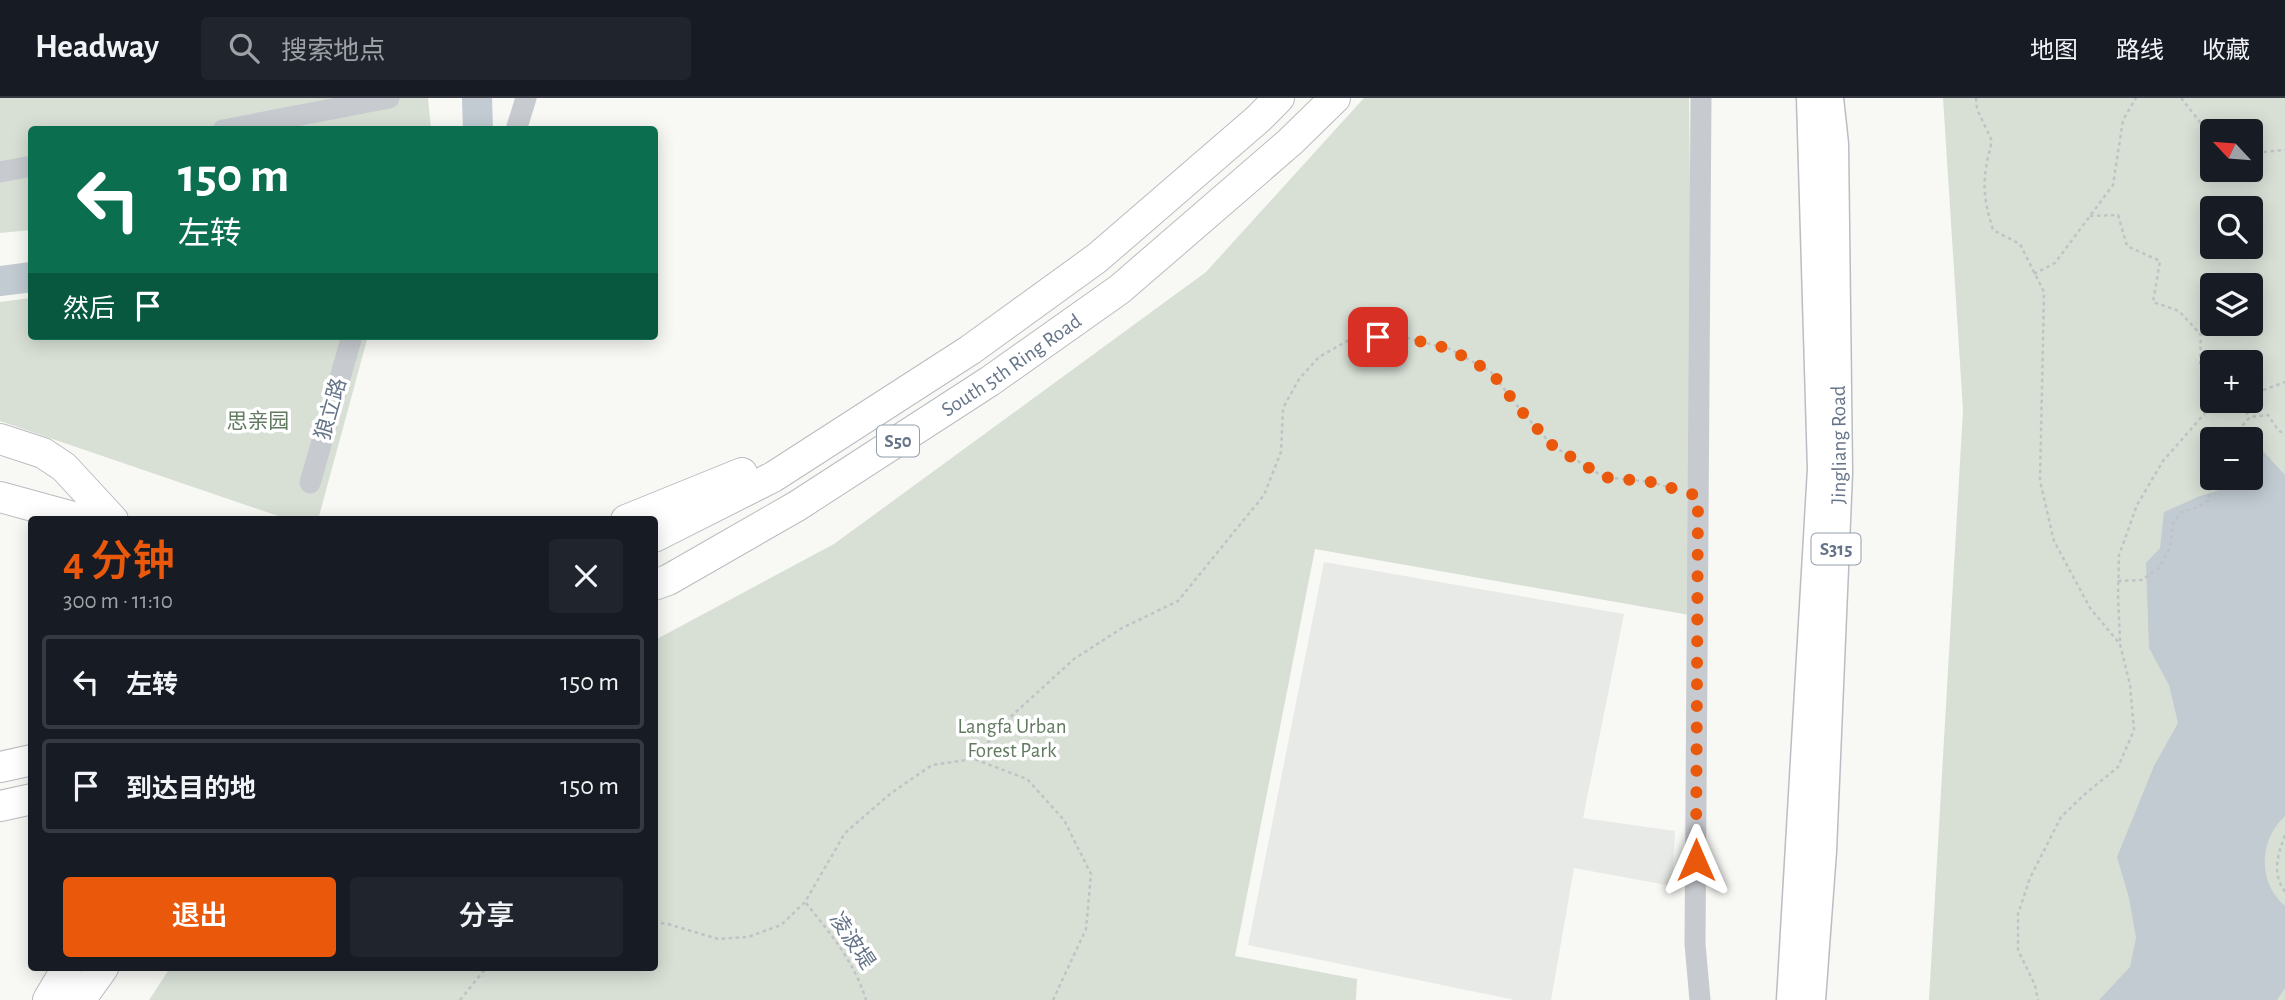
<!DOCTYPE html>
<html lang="zh">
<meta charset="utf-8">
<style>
:root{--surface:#171b24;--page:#20242c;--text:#f1f3f6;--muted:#9ea1a6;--line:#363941;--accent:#ea580c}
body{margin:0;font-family:"Alegreya Sans","Noto Sans SC",sans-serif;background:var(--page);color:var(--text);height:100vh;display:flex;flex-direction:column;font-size:26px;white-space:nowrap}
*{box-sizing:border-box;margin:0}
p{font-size:23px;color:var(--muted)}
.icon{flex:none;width:38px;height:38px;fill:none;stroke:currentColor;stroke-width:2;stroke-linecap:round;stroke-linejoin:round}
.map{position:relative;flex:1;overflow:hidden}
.details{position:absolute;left:28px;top:418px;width:630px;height:455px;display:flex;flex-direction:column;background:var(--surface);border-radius:7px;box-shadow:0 4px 18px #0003}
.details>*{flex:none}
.guide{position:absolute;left:28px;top:28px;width:630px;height:214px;border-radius:7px;box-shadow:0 4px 18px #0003;background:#0b6e4f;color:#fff;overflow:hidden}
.needle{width:46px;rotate:296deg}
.controls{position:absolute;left:2200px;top:21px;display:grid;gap:14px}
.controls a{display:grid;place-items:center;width:63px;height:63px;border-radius:7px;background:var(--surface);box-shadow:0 4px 18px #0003;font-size:35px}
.pin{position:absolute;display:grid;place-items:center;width:60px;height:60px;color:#fff;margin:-30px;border-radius:14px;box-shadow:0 4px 10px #0006}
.me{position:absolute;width:77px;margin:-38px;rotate:0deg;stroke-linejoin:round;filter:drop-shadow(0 0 5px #0008)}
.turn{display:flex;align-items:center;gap:24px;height:147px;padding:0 35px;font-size:32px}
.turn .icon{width:91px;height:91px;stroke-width:2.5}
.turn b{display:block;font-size:49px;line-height:60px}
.then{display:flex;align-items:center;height:66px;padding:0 35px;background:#0003;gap:14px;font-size:26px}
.round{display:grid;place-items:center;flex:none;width:74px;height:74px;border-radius:7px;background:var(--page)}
.head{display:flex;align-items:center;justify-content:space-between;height:119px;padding:0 35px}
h1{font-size:42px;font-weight:600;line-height:52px;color:var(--accent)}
.cta{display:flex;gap:14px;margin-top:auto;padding:14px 35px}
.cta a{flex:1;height:80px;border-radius:7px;background:var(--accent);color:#fff;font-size:28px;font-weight:600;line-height:80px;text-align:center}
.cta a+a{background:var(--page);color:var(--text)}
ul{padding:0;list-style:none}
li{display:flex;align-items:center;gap:21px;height:94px;margin:0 14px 10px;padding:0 21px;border:4px solid var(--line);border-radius:7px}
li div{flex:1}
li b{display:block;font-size:26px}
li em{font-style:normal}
header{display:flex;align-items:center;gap:42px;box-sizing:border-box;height:98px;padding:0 35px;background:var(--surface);border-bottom:2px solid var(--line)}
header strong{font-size:33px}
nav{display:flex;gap:38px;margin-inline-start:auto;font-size:24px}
.search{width:490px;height:63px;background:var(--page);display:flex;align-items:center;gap:18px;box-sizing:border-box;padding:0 24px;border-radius:7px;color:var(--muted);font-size:26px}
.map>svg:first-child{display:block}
</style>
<header>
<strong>Headway</strong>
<div class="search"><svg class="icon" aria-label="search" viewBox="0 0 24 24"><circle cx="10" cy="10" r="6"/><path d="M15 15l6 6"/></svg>搜索地点</div>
<nav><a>地图</a><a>路线</a><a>收藏</a></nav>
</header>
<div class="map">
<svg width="2285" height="902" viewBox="0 0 2285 902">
<rect width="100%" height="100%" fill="#f8f8f5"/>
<polygon fill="#e8eae8" points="1324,464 1624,516 1583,720 1675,733 1672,788 1574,770 1551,902 1515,902 1248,847"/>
<g fill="#d8e0d6" fill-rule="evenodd">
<polygon points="0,0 428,0 431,31 32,32 31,132 0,135"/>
<polygon points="1364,0 1689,0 1695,518 1315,451 1235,858 1357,881 1356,902 149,902 170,870 654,870 655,542 834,446 1206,174"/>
<path d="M1943 0H2285V902H1929L1963 312ZM2212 33H2250V72H2212ZM2212 110H2250V149H2212ZM2212 187H2250V226H2212ZM2212 264H2250V303H2212ZM2212 341H2250V380H2212Z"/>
<polygon points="31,200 32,238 368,238 318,422 290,422 0,323 0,204"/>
</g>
<path fill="#c1cbd1" d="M2261 351 2285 377V718C2259 742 2257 784 2285 808V890L2277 902H2099L2130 869 2136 840 2129 800 2117 759 2154 668 2178 625 2169 587 2149 550 2146 465 2160 450 2164 414 2200 398 2219 392 2232 380H2250L2251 361Z"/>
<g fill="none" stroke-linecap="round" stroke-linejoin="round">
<g stroke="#c1cbd1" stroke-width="30">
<polyline points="477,0 478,32"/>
<polyline points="0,183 32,179"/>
</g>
<defs>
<g id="major">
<polyline points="1790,902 1821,371 1810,0"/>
<path id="s1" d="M1812 902 1823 753 1839 375 1835 46 1830 0"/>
</g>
<g id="highway">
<polyline points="0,341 43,355 64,369 113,422"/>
<polyline points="0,399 84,422"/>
<polyline points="626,422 742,375"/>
<polyline points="654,439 773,379 970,252 1097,160 1258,21 1279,0"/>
<path id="s2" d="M654 487 668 482 797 408 990 283 1120 191 1290 44 1335 0"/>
<polyline points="0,669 32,662"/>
<polyline points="0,708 32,701"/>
<polyline points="48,902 67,870"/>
<polyline points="80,902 103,870"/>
</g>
</defs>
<use href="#major" stroke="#babdc2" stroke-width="29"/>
<use href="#highway" stroke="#b9bcc0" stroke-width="32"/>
<g stroke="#c1c2c5" stroke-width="2.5" stroke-dasharray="3.5 3.5" stroke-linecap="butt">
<path d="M1976 0 1977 11 1992 43C1982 80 1982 96 1993 132L2020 146 2044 194 2040 383 2054 443 2090 510 2120 546 2130 587 2134 632 2118 669 2085 696 2061 719 2030 780 2018 816V852L2035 887 2038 902"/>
<polyline points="2181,0 2212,39"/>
<polyline points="2250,51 2263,54 2285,52"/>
<polyline points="2090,118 2118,117 2127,148 2160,163 2153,204 2179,213 2201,237 2200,267 2212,280"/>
<polyline points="2034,176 2055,165 2113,87 2123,22 2136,0"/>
<polyline points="2250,297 2285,284"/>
<polyline points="2237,303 2250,319"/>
<polyline points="2238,341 2243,327 2250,319 2268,317 2278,332 2285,337"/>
<polyline points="2118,483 2142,482 2158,471 2170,450 2173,426 2180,415 2198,409 2210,402 2209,381 2212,376"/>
<polyline points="2120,543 2118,497 2119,457 2137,407 2163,363 2205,315 2236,303"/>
<polyline points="974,661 1006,623 1074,561 1122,530 1178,503 1264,397 1281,354 1283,310 1299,281 1319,259 1356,238 1399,238 1450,251 1491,274 1523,315 1553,348 1604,379 1651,384 1678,392"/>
<path d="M2285 737C2277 759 2272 775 2285 794"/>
<path d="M806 805C830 835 855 865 866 902"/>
<polyline points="654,824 668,826 718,841 748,839 781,827 805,804 845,735 890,696 932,667 974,661 1027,681 1064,722 1091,776 1086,831 1053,902"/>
<polyline points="460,902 486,870"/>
</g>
<g stroke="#c7cace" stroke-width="21">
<polyline points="223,32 389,0"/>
<polyline points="516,32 526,0"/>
<polyline points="0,74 32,68"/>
<polyline points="310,385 352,238"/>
<polyline points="1700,902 1695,846 1701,0"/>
</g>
<use href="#major" stroke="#fff" stroke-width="26"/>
<use href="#highway" stroke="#fff" stroke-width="30"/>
</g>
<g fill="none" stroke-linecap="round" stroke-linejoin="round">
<polyline stroke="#ea580c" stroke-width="12" stroke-dasharray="0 21.6" points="1378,239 1399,238 1450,251 1491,274 1523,315 1553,348 1604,379 1651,384 1698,398 1696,762"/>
</g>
<g text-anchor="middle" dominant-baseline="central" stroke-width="7" stroke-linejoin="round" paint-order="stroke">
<g fill="#fff" stroke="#939eac" stroke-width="2">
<rect x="877" y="327.5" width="42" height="31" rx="5"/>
<rect x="1811.5" y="435.5" width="49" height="31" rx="5"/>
</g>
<g font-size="19" font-weight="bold" fill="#657488">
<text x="898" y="343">S50</text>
<text x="1836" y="451">S315</text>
</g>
<g font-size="21" fill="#657488" stroke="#fff">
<text stroke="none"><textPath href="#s2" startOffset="420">South 5th Ring Road</textPath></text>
<text transform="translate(331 311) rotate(-74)">狼立路</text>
<text stroke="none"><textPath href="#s1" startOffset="556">Jingliang Road</textPath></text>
<text transform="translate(852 843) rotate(56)">凌波堤</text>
</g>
<g font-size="21" fill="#627a60" stroke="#fff">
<text x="258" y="323">思亲园</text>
<text x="1012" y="628">Langfa Urban<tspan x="1012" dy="24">Forest Park</tspan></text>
</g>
</g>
</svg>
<div class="controls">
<a><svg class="needle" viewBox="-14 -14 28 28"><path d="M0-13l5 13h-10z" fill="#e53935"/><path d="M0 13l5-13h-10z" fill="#9ea1a6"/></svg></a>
<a><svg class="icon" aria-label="search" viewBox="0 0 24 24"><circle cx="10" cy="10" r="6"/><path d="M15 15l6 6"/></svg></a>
<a><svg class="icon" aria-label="layers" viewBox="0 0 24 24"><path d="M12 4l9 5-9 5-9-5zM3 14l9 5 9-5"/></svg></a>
<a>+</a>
<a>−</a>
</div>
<div class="pin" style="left:1378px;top:239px;background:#d93025"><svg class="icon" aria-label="arrive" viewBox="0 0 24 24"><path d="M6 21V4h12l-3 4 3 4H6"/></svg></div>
<svg class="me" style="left:1696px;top:762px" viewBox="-20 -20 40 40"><path d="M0-17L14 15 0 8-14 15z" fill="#ea580c" stroke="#fff" stroke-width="4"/></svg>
<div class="guide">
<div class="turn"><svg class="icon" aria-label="left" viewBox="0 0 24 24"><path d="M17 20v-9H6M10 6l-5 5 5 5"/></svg><div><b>150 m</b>左转</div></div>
<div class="then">然后<svg class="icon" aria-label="arrive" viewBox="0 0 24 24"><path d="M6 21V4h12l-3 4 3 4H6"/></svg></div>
</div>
<section class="details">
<div class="head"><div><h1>4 分钟</h1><p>300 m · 11:10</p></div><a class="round"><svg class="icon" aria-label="close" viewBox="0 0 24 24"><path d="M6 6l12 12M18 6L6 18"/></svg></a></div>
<ul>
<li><svg class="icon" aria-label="left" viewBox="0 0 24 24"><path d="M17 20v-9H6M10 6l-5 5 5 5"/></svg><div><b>左转</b></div><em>150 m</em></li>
<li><svg class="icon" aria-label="arrive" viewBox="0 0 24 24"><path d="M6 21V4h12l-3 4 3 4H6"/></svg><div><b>到达目的地</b></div><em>150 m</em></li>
</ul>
<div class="cta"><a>退出</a><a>分享</a></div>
</section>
</div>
